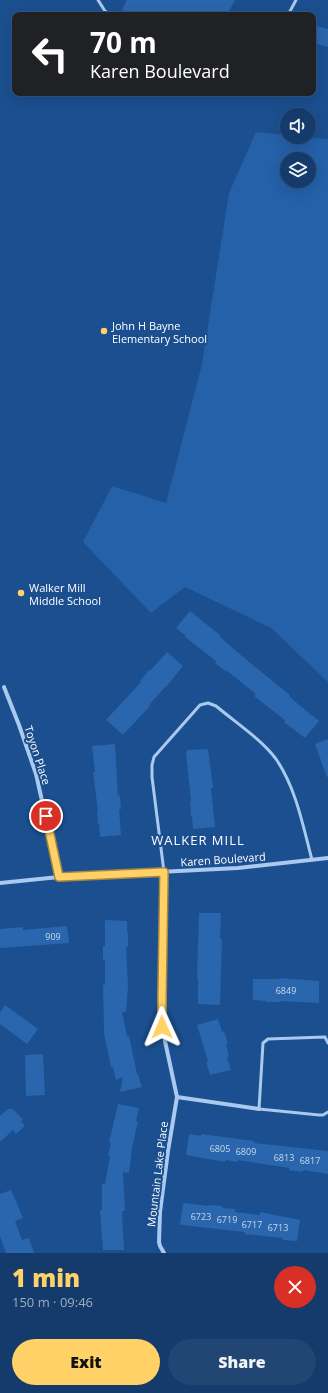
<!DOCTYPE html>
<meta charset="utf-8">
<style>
:root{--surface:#143b6b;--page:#214673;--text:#f1f3f6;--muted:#9dadc1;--line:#33557e;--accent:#ffd166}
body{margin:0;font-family:"Open Sans",sans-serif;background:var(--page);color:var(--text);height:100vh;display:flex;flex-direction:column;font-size:15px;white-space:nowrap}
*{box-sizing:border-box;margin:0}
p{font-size:13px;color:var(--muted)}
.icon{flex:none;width:22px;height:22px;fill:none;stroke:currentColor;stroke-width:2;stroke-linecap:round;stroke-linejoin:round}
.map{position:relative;height:1253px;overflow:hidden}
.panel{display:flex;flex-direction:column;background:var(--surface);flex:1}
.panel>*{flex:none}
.hud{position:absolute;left:12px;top:12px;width:304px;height:84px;border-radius:8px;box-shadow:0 4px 16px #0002,0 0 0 1px var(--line);background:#202124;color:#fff;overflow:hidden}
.controls{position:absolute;left:280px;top:108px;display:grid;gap:8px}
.controls a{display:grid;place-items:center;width:36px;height:36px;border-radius:50%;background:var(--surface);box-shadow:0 4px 16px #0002,0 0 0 1px var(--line);font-size:20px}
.pin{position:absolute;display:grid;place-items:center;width:34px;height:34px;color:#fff;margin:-17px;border:2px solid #fff;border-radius:50%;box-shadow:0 1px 4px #0007}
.me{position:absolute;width:44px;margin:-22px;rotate:359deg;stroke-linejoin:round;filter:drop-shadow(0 0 3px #0008)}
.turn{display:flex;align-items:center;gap:14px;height:84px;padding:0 12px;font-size:18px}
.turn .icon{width:52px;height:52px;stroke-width:2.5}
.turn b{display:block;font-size:28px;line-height:34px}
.round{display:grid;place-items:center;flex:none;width:42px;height:42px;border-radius:21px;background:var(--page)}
.overview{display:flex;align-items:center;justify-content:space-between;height:68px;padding:0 12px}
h1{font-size:24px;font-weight:800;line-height:30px;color:var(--accent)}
.cta{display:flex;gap:8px;margin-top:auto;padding:8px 12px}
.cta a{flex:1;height:46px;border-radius:24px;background:var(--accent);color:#111;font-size:16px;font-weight:800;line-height:46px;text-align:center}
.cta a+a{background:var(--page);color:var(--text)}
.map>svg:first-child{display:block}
</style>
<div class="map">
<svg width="328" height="1253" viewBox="0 0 328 1253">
<rect width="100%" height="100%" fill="#1b4f8f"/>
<path fill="#2461a8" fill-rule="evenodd" d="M256 132 287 135V137H304L328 139V682L271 628 185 587 151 613 83 542 112 486 166 503 202 364 229 193ZM287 159H309V181H287Z"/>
<g fill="#2a66ad">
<polygon points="127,0 235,0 227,15 131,15 122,10"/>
<polygon points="313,25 328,29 328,47 313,43"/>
<polygon points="190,611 221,636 220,637 249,662 290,695 289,696 299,705 319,721 305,738 284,722 285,720 254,696 256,694 226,670 225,671 215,663 216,661 185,637 186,636 176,628"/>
<polygon points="167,652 183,666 166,687 166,686 149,705 150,706 123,735 106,720 141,682 140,681 149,670 150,671"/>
<polygon points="328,739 328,777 327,777 315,744"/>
<polygon points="115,744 118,796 120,795 121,809 119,809 121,835 100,837 99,824 98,824 97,811 98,811 93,772 95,772 92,746"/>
<polygon points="208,749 213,788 211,788 215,827 193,829 192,816 191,816 190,802 191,802 186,752 187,752 187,750"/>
<polygon points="199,913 221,913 220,939 222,939 220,1005 198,1004 198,978 197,978"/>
<polygon points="105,920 127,921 127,933 128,933 128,947 126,947 128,986 126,1012 122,1012 127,1036 129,1036 137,1074 138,1074 142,1087 120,1092 123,1077 116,1080 113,1067 111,1067 104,1033 103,985 105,985 105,960 103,960 103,946 105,946"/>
<polygon points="67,926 69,943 0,948 0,929 23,927 23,930"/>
<polygon points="279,978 319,981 319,1003 280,1001 280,1002 266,1002 266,1001 253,1000 253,979 279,979"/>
<polygon points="5,1005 38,1029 27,1044 0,1024 0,1013"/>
<polygon points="218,1019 222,1032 224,1031 228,1044 226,1044 229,1057 227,1057 231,1070 210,1075 206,1062 208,1061 197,1025"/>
<polygon points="43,1054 45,1095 26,1096 25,1055"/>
<polygon points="118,1104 139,1108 136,1121 138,1121 132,1148 129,1173 123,1172 125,1211 122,1211 124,1250 103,1250 100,1210 102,1210 102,1184 105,1184 110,1156 108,1156 111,1143 109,1143"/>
<polygon points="8,1109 13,1109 23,1120 21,1121 25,1126 16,1134 13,1130 0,1142 0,1116"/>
<polygon points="189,1134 201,1136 201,1134 254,1141 254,1143 328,1151 328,1174 303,1170 303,1172 289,1170 289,1168 238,1160 238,1162 225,1160 225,1162 186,1155"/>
<polygon points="11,1190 23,1218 15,1221 22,1240 29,1238 34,1253 6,1253 0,1236 0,1194"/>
<polygon points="183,1203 209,1206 209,1205 222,1206 222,1208 235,1209 235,1212 260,1215 260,1212 300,1220 297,1241 283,1240 283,1238 244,1234 245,1232 182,1225 180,1224"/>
</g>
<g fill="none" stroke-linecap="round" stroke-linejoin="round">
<g stroke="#a9c9ee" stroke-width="3">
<polyline points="98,0 105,11 110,15"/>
<polyline points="288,15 296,0"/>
<path d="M164 872 152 777V765L154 757 200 705 208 703 216 706C235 722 261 739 276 759 296 788 303 826 312 860"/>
<polyline points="328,1043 325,1037 268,1039 263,1043 259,1109 319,1115 323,1115 328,1112"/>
</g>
<g stroke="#a9c9ee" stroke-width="4">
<polyline points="4,687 19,725 36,774 59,877"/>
<polyline points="164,872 162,997 162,1027 177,1097 259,1109"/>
<polyline points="0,883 59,877 238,868 328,858"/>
<polyline points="164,1253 160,1246 159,1242 160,1212 168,1151 177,1097"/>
</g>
</g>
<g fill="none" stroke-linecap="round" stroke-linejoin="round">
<defs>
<polyline id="route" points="46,816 59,877 164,872 162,997 162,1027"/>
</defs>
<use href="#route" stroke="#a68842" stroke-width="10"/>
<use href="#route" stroke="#ffd166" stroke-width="7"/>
</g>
<g fill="#ffd166" stroke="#1b4f8f" stroke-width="1.5">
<circle cx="104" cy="331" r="4"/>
<circle cx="21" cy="593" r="4"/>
</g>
<g text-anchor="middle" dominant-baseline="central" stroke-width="4" stroke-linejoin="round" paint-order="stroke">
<g font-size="9" fill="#cad9ea">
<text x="53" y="936">909</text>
<text x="286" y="990">6849</text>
<text x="220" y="1148">6805</text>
<text x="246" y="1151">6809</text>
<text x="284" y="1157">6813</text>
<text x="310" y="1160">6817</text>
<text x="201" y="1216">6723</text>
<text x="227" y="1219">6719</text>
<text x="252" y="1224">6717</text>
<text x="278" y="1227">6713</text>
</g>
<g font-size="11" fill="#fff" stroke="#1b4f8f" text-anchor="start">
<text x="112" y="325">John H Bayne<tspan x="112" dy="13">Elementary School</tspan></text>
<text x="29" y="587">Walker Mill<tspan x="29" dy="13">Middle School</tspan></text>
</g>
<g font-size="11" fill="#fff" stroke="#1b4f8f">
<text transform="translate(38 755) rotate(72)">Toyon Place</text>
<text transform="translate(223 859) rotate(-4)">Karen Boulevard</text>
<text transform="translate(157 1174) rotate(-83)">Mountain Lake Place</text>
</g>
<g font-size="13" letter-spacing="1" fill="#fff" stroke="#1b4f8f">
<text x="198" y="840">WALKER MILL</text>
</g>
</g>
</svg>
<div class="controls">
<a><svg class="icon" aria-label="sound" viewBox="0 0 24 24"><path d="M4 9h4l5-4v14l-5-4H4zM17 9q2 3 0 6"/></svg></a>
<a><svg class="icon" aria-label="layers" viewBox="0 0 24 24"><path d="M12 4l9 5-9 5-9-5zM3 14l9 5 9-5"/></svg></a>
</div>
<div class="pin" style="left:46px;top:816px;background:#d93025"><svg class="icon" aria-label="arrive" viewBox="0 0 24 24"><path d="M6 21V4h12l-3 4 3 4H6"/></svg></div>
<svg class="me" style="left:162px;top:1027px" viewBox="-20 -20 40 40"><path d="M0-17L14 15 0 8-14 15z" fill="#ffd166" stroke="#fff" stroke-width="4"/></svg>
<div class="hud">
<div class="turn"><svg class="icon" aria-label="left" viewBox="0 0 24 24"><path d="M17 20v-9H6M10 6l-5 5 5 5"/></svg><div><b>70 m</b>Karen Boulevard</div></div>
</div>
</div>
<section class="panel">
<div class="overview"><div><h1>1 min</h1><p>150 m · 09:46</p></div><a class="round" style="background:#d93025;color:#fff"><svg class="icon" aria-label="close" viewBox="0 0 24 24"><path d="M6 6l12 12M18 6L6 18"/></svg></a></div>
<div class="cta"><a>Exit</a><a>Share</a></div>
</section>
